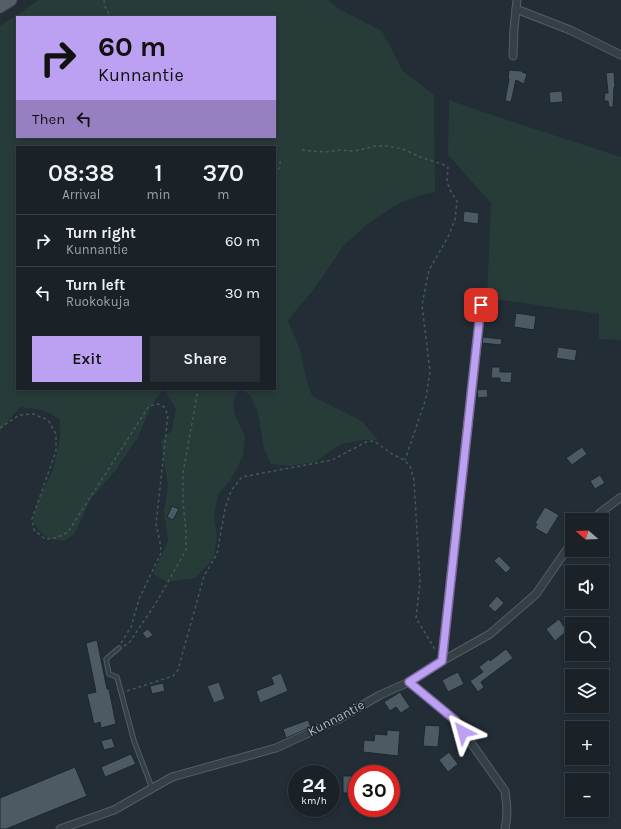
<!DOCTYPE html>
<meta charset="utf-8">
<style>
:root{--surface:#1a2228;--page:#272f34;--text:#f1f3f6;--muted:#9fa4a8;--line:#383f45;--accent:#bca0f2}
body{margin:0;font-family:Karla,sans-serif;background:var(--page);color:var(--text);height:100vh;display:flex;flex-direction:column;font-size:15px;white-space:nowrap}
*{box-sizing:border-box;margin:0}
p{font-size:13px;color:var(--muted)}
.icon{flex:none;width:22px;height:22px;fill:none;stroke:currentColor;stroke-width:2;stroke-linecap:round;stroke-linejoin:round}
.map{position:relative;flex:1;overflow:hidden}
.panel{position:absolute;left:16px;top:146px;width:260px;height:244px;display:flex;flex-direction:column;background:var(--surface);border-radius:0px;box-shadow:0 2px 6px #0003,0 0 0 1px var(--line)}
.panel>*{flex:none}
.hud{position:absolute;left:16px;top:16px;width:260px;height:122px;border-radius:0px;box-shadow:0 2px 6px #0003,0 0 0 1px var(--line);background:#bca0f2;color:#111;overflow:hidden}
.needle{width:26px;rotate:289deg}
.controls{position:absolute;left:565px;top:513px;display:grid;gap:8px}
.controls a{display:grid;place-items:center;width:44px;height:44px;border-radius:0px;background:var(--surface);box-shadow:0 2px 6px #0003,0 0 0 1px var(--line);font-size:20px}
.speed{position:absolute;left:288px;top:765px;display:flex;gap:8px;font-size:20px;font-weight:700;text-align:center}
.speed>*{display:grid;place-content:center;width:52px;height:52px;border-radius:50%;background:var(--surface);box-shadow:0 2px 6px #0003,0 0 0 1px var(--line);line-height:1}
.speed small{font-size:10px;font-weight:400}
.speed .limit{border:6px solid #d22;background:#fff;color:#111}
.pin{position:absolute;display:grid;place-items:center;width:34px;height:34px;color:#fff;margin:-17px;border-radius:8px;box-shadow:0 2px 6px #0006}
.me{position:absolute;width:44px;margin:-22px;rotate:321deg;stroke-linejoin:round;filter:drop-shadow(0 0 3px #0008)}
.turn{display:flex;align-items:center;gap:14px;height:84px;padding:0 16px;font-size:18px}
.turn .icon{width:52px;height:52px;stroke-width:2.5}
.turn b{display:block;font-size:28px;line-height:34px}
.then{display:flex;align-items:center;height:38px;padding:0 16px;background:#0003;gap:8px;font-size:15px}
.eta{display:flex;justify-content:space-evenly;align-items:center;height:68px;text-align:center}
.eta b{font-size:24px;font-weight:600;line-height:28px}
.button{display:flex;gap:8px;margin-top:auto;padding:8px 16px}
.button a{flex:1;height:46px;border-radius:0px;background:var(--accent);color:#111;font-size:16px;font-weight:600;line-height:46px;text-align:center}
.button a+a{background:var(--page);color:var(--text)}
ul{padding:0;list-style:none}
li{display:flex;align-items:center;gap:12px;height:52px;padding:0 16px;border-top:1px solid var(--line)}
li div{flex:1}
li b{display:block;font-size:15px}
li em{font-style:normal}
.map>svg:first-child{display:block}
</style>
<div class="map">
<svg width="621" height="829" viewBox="0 0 621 829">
<rect width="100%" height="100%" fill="#222d36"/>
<g fill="#273b38" fill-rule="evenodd">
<path d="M39 0H328L339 9 382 31 403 71 434 95 435 192 418 196 398 204 369 223 344 245 312 292 296 310 288 321 300 349 306 378 312 396 362 421 378 440H363L341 444 315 462 291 466 271 464 264 449 258 413 250 395 240 389H275V147H17V389H163L152 405 137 439 115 471 90 500 75 533 65 541C47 539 42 537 33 521L37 503 53 470 60 439V419L43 410 20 407 0 431V26ZM17 17H275V137H17Z"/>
<polygon points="449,100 489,114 621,157 621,340 599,339 599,314 487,298 491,203 448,155"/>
<polygon points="164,389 239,389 233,402 235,415 245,436 243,456 231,479 218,495 214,516 217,536 214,558 195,578 167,582 153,574 168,541 164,511 168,486 161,441 172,430 176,409"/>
</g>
<g fill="#4d5a64" stroke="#1d262d">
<polygon points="509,70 522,71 522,72 527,74 524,84 516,80 511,102 505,101 509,79 508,79"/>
<polygon points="614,72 615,87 614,87 613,107 609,107 608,101 604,101 605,93 608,93 606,73"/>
<polygon points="562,91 563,102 550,103 549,92"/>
<polygon points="464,211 479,213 478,224 463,222"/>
<polygon points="516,313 536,316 534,330 514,327"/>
<polygon points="483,337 502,339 501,345 482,343"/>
<polygon points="558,347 577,350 575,361 556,358"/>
<polygon points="492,367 500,367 500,372 512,372 511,383 500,382 500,378 491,378"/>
<polygon points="487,389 488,397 478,398 477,390"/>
<polygon points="582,447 587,454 572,465 566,458"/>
<polygon points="600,475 605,483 595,489 590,481"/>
<polygon points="172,506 179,509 173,520 167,517"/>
<polygon points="545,507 559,515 547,535 535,528 537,524 535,523"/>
<polygon points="499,556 511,568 506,573 494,561"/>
<polygon points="497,596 504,603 495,612 488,606"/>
<polygon points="559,619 567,631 555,641 546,629"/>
<polygon points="148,629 153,635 147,639 142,633"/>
<polygon points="97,640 107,689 109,689 116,724 101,728 100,722 94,724 87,694 96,692 86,643"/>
<polygon points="506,649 513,658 481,682 484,687 478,692 470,681 483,672 479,667 489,659 490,661"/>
<polygon points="458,672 464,684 448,692 442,680"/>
<polygon points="281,673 288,691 260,703 256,691 274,684 271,677"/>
<polygon points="219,682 225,699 214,703 207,686"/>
<polygon points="163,683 165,691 152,694 150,686"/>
<polygon points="400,692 410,707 401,713 396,707 390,711 384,702"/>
<polygon points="308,720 311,727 286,738 283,729"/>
<polygon points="425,725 440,726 438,747 423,746"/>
<polygon points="387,730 400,731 398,756 363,752 364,740 374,741 375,734 387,735"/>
<polygon points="112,738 115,747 104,750 101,741"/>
<polygon points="449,752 458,764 448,772 439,760"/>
<polygon points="131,754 136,764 105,777 101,767"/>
<polygon points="75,767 87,796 6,829 0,829 0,798"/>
<rect x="343" y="776" width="14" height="17"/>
<polygon points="391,786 399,788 394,809 391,809"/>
</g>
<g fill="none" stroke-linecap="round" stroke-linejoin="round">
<defs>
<polyline id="service" points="119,648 106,659 109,674 117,677 134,741 152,788"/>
<g id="minor">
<polyline points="516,9 570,30 621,55"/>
<polyline points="513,56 514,29 517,0"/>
<polyline points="593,520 601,512 621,497"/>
<polyline points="442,661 481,305"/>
<path d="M409 682 455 720 505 791C507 805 508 815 505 829"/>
<polyline points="60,829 114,810 172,777 276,748 337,720 380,695 409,682 442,661 490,634 536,594 572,542"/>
</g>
<polyline id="primary" points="0,7 11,0"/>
</defs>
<use href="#service" stroke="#535d64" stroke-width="5.5"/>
<use href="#minor" stroke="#535d64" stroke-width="9"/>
<use href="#primary" stroke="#3f4850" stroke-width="13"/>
<g stroke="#465857" stroke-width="1.5" stroke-dasharray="3 3" stroke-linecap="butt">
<polyline points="104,0 105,7 111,17"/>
<polyline points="302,150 311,151 326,152 339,150 353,151 360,150 375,146 388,146 403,149 420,157 445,165 448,167 447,181 450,190 457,201 455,220 448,237 429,270 422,305 430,371 426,398 405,460"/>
<polyline points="275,175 279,168 281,158"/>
<polyline points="0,428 19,415 33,414 48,420 56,434 56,451 32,519 34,530 45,539 56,538 68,532 149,406 158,404 164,407 168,415 156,524 160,542 161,553 139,599 131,627 121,643"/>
<polyline points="124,646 129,643 156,603 186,550 186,532 183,501 183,473 197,395 199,389"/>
<polyline points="127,691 173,676 178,670 204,576 217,554 225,509 231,491 242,477 332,460 366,442 374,441 392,454 404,460 410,466 414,480 420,582 416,618 436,651"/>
</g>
<use href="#service" stroke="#353f46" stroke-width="3.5"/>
<use href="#minor" stroke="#353f46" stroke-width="7"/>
<use href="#primary" stroke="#535e67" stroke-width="11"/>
</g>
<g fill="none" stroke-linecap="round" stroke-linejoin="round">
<defs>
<polyline id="route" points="463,732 455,720 409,682 442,661 481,305"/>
</defs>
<use href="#route" stroke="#7a689d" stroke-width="10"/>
<use href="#route" stroke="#bca0f2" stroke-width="7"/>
</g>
<g text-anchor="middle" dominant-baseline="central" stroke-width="3" stroke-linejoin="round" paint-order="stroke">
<g font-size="13" fill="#b0bac3" stroke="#1b242b">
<text transform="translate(336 718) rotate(-28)">Kunnantie</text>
</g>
</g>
</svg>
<div class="controls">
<a><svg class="needle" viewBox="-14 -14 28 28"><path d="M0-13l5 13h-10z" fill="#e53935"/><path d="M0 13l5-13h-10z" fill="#9fa4a8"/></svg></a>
<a><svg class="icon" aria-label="sound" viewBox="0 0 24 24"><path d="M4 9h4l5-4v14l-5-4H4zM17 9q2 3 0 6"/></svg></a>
<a><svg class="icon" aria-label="search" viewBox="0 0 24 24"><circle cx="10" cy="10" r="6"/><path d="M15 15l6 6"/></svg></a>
<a><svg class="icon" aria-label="layers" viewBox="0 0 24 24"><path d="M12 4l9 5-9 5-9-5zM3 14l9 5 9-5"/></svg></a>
<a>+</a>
<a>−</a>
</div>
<div class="speed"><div>24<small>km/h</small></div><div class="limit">30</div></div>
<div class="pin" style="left:481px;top:305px;background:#d93025"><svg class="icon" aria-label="arrive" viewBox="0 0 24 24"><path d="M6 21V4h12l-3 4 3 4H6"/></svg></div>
<svg class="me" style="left:463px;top:732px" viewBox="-20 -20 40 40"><path d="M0-17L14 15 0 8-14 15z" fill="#bca0f2" stroke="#fff" stroke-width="4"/></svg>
<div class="hud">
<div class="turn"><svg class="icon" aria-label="right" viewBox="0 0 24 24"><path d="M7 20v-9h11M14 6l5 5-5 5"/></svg><div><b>60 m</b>Kunnantie</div></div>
<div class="then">Then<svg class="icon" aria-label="left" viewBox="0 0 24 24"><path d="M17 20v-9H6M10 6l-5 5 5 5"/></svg></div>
</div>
<section class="panel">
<div class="eta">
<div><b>08:38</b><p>Arrival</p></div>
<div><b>1</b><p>min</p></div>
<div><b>370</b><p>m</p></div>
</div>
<ul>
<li><svg class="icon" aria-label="right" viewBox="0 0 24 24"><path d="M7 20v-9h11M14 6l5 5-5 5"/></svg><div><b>Turn right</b><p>Kunnantie</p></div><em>60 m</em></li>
<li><svg class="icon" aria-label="left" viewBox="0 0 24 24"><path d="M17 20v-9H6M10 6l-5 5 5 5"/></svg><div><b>Turn left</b><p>Ruokokuja</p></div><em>30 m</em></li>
</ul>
<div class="button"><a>Exit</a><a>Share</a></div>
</section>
</div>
